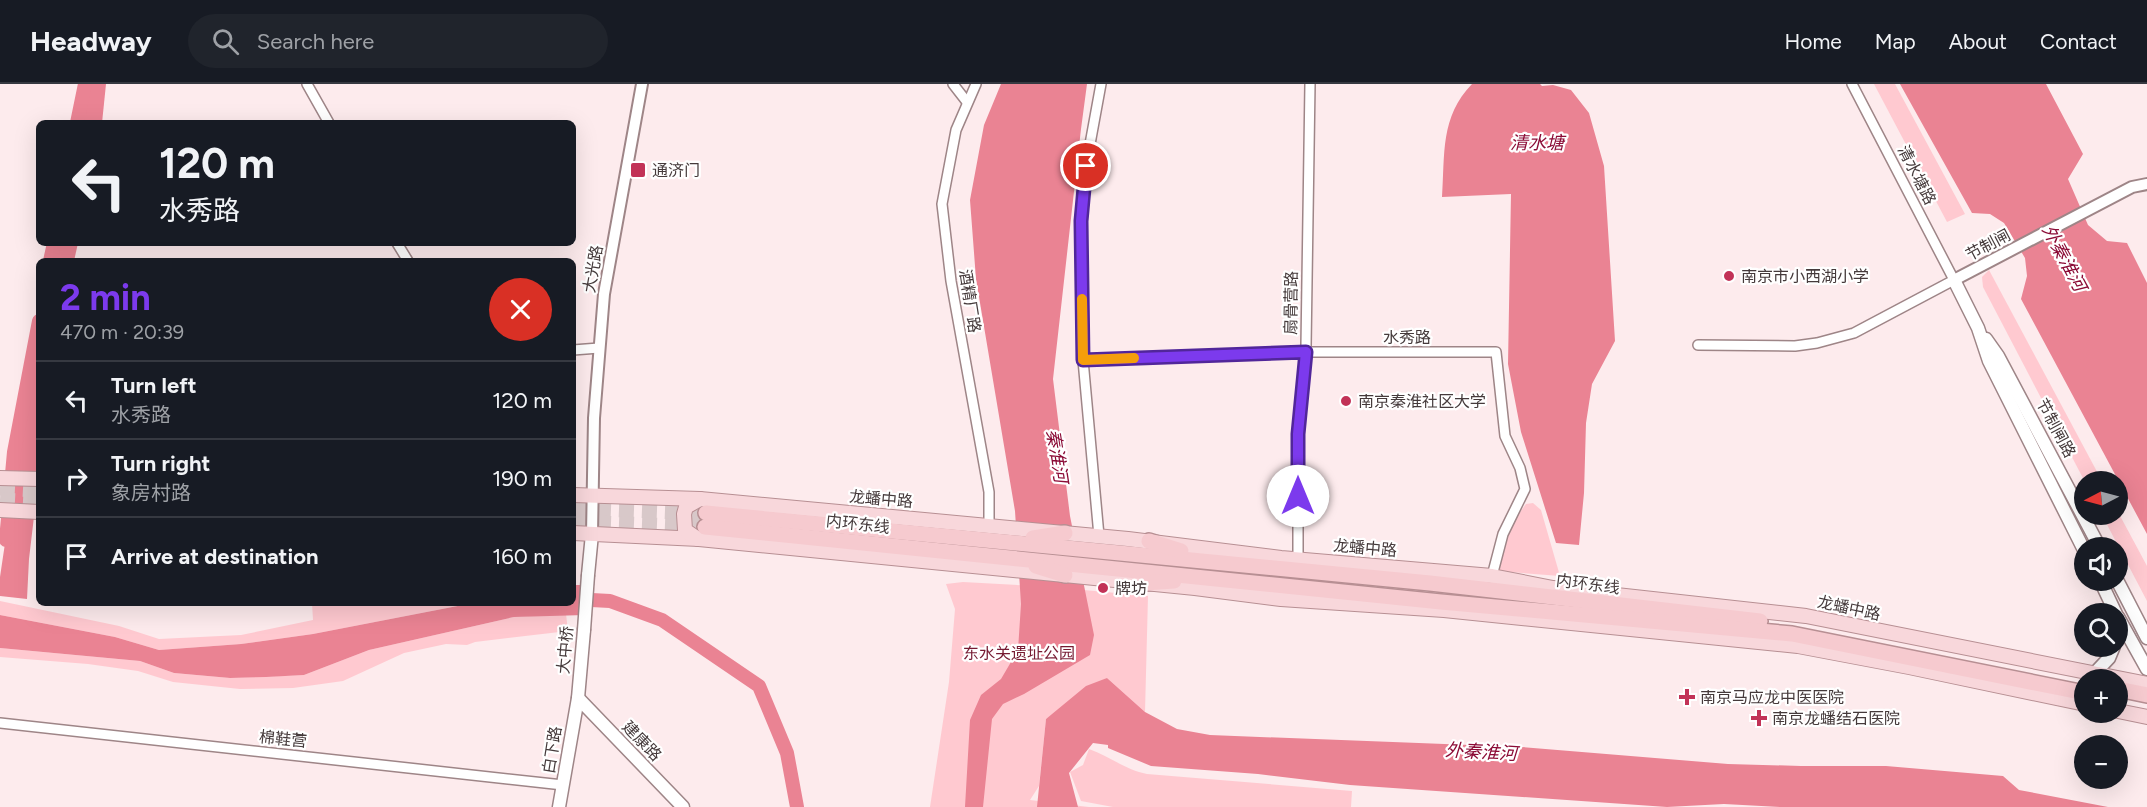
<!DOCTYPE html>
<meta charset="utf-8">
<style>
:root{--surface:#171b24;--page:#20242c;--text:#f1f3f6;--muted:#9ea1a6;--line:#363941;--accent:#7c3aed}
body{margin:0;font-family:Figtree,"Noto Sans SC",sans-serif;background:var(--page);color:var(--text);height:100vh;display:flex;flex-direction:column;font-size:22px;white-space:nowrap}
*{box-sizing:border-box;margin:0}
p{font-size:20px;color:var(--muted)}
.icon{flex:none;width:33px;height:33px;fill:none;stroke:currentColor;stroke-width:2;stroke-linecap:round;stroke-linejoin:round}
.map{position:relative;flex:1;overflow:hidden}
.details{position:absolute;left:36px;top:174px;width:540px;height:348px;display:flex;flex-direction:column;background:var(--surface);border-radius:9px;box-shadow:0 6px 24px #0002}
.details>*{flex:none}
.banner{position:absolute;left:36px;top:36px;width:540px;height:126px;border-radius:9px;box-shadow:0 6px 24px #0002;background:#171b24;color:var(--text);overflow:hidden}
.needle{width:39px;rotate:264deg}
.buttons{position:absolute;left:2074px;top:387px;display:grid;gap:12px}
.buttons a{display:grid;place-items:center;width:54px;height:54px;border-radius:50%;background:var(--surface);box-shadow:0 6px 24px #0002;font-size:30px}
.pin{position:absolute;display:grid;place-items:center;width:51px;height:51px;color:#fff;margin:-26px;border:3px solid #fff;border-radius:50%;box-shadow:0 2px 6px #0007}
.me{position:absolute;width:66px;margin:-33px;rotate:0deg;stroke-linejoin:round;filter:drop-shadow(0 0 4px #0008)}
.turn{display:flex;align-items:center;gap:21px;height:126px;padding:0 24px;font-size:27px}
.turn .icon{width:78px;height:78px;stroke-width:2.5}
.turn b{display:block;font-size:42px;line-height:51px}
.round{display:grid;place-items:center;flex:none;width:63px;height:63px;border-radius:32px;background:var(--page)}
.summary{display:flex;align-items:center;justify-content:space-between;height:102px;padding:0 24px}
h1{font-size:36px;font-weight:700;line-height:45px;color:var(--accent)}
ul{padding:0;list-style:none}
li{display:flex;align-items:center;gap:18px;height:78px;padding:0 24px;border-top:2px solid var(--line)}
li div{flex:1}
li b{display:block;font-size:22px}
li em{font-style:normal}
header{display:flex;align-items:center;gap:36px;box-sizing:border-box;height:84px;padding:0 30px;background:var(--surface);border-bottom:2px solid var(--line)}
header strong{font-size:28px}
nav{display:flex;gap:33px;margin-inline-start:auto;font-size:21px}
.search{width:420px;height:54px;background:var(--page);display:flex;align-items:center;gap:15px;box-sizing:border-box;padding:0 21px;border-radius:33px;color:var(--muted);font-size:22px}
.map>svg:first-child{display:block}
</style>
<header>
<strong>Headway</strong>
<div class="search"><svg class="icon" aria-label="search" viewBox="0 0 24 24"><circle cx="10" cy="10" r="6"/><path d="M15 15l6 6"/></svg>Search here</div>
<nav><a>Home</a><a>Map</a><a>About</a><a>Contact</a></nav>
</header>
<div class="map">
<svg width="2147" height="723" viewBox="0 0 2147 723">
<rect width="100%" height="100%" fill="#fdebed"/>
<g fill="#ffc9d0">
<polygon points="1874,0 1895,0 1965,130 1947,138"/>
<polygon points="1989,186 2102,397 2085,398 1983,203 1982,193"/>
<polygon points="1533,419 1541,426 1560,492 1497,487 1512,439 1526,420"/>
<polygon points="2118,428 2147,482 2147,517 2102,431 2118,430"/>
<polygon points="963,498 1052,503 1148,512 1145,628 1107,594 1046,635 1039,702 1030,716 1089,723 930,723 949,598 955,525 946,500"/>
<polygon points="0,517 119,542 159,555 241,551 313,536 312,519 473,519 313,550 241,560 159,566 115,553 0,531"/>
<polygon points="566,530 568,547 475,558 467,561 446,560 404,569 343,597 293,604 240,605 173,598 138,587 88,580 0,573 0,564 140,577 174,589 230,594 304,591 369,566 514,533"/>
<path d="M1089 665C1109 672 1126 686 1147 690L1352 707 1351 723H1113L1081 717 1070 688 1083 681Z"/>
</g>
<g fill="#ea8393">
<polygon points="84,0 106,0 102,39 78,39"/>
<polygon points="1001,0 1087,0 1081,45 1053,295 1070,432 1094,551 1090,571 1024,610 1003,620 992,635 983,723 965,723 970,636 981,611 1001,595 1018,566 1021,520 1015,427 976,195 970,116 984,41"/>
<path d="M1472 0H1540L1542 2 1553 1 1571 6 1589 29 1604 82 1615 257 1592 300 1586 339 1584 409 1579 461 1556 459 1521 348 1508 280 1511 110 1442 113C1445 70 1440 33 1472 0Z"/>
<polygon points="1900,0 2046,0 2083,70 2068,95 2088,141 2107,157 2127,159 2147,199 2147,450 2021,215 2027,192 2025,174 2004,139 1990,130 1972,129"/>
<polygon points="56,159 78,159 74,177 53,177"/>
<polygon points="39,247 39,390 29,475 27,515 0,512 0,493 19,365"/>
<polygon points="573,501 587,501 585,531 514,533 369,566 304,591 266,593 230,594 174,589 140,577 0,564 0,531 115,553 159,566 241,560 313,550 473,519 573,519"/>
<polygon points="1107,594 1145,628 1177,645 1210,651 1522,663 1728,680 1801,682 1886,682 2003,692 2019,706 2108,723 1780,723 1724,720 1667,723 1350,701 1258,690 1151,682 1108,664 1108,661 1093,659 1069,689 1078,723 1037,723 1046,635 1086,602"/>
</g>
<g fill="none" stroke-linecap="round" stroke-linejoin="round">
<g stroke="#ea8393" stroke-width="14">
<polyline points="77,39 85,0"/>
<polyline points="50,177 54,159"/>
<polyline points="6,456 14,368 39,237"/>
<polyline points="573,515 610,517 662,536 759,602 787,669 797,723"/>
</g>
<g stroke="#d8c8c9" stroke-width="15" stroke-dasharray="15 8" stroke-linecap="butt">
<polyline points="0,404 39,406"/>
<polyline points="0,416 39,418"/>
<polyline points="573,424 706,429"/>
<polyline points="573,438 705,443"/>
</g>
<defs>
<g id="minor">
<polyline points="307,0 329,39"/>
<polyline points="953,0 967,18"/>
<polyline points="976,0 956,46 942,120 951,197 989,408 989,441"/>
<polyline points="397,159 408,177"/>
<polyline points="1698,261 1795,262 1817,259 1854,249 1954,196 1852,0"/>
<polyline points="573,266 599,264"/>
<polyline points="1083,276 1306,268 1496,268 1505,352 1520,384 1525,405 1503,450 1492,492"/>
<polyline points="1099,452 1083,276 1081,137 1086,82 1101,0"/>
<polyline points="1298,474 1298,350 1306,262 1310,0"/>
<polyline points="0,639 563,701"/>
</g>
<g id="tertiary">
<polyline points="1954,196 2132,103 2147,100"/>
<polyline points="592,450 594,334 604,210 642,0"/>
</g>
<g id="secondary">
<polyline points="1954,196 1978,244 1989,277 2085,468"/>
<polyline points="1986,255 1998,272 2100,464"/>
<polyline points="588,491 592,450"/>
<polyline points="2100,496 2116,530"/>
<polyline points="2117,496 2147,554"/>
<polyline points="2118,533 2147,585"/>
<polyline points="2094,590 2109,574 2114,562"/>
<polyline points="578,614 683,723"/>
<polyline points="559,723 578,614 584,546"/>
</g>
<g id="primary">
<polyline points="0,394 39,395"/>
<polyline points="573,411 700,415 1128,455 1281,474 1492,492 1553,504 1806,532 2147,600"/>
<polyline points="0,426 39,428"/>
<polyline points="573,449 699,455 1195,504 1281,515 1444,526 1798,562 1909,583 2085,620"/>
<polyline points="698,455 685,446 684,430 686,423 700,415"/>
<polyline points="2118,627 2147,633"/>
</g>
<g id="trunk">
<polyline points="706,429 1430,499 1760,537"/>
<polyline points="705,443 1441,518 1792,550 2085,609"/>
<polyline points="1033,454 1065,449"/>
<polyline points="1149,457 1181,467"/>
<polyline points="1036,482 1065,491"/>
<polyline points="1145,499 1174,497"/>
<polyline points="2118,605 2147,611"/>
</g>
</defs>
<use href="#minor" stroke="#9e8587" stroke-width="12"/>
<use href="#tertiary" stroke="#9e8587" stroke-width="14"/>
<use href="#secondary" stroke="#9e8587" stroke-width="15"/>
<use href="#primary" stroke="#b78f93" stroke-width="16"/>
<use href="#trunk" stroke="#b78f93" stroke-width="18"/>
<use href="#minor" stroke="#fff" stroke-width="9"/>
<use href="#tertiary" stroke="#fff" stroke-width="10"/>
<use href="#secondary" stroke="#fff" stroke-width="12"/>
<use href="#primary" stroke="#f8d7db" stroke-width="14"/>
<use href="#trunk" stroke="#f6cacf" stroke-width="15"/>
<defs>
<polyline id="secondary-bridge" points="584,546 588,491"/>
</defs>
<use href="#secondary-bridge" stroke="#9e8587" stroke-width="15" stroke-linecap="butt"/>
<use href="#secondary-bridge" stroke="#fff" stroke-width="12"/>
</g>
<g fill="none" stroke-linecap="round" stroke-linejoin="round">
<defs>
<polyline id="route" points="1086,82 1081,137 1083,276 1306,268 1298,350 1298,412"/>
</defs>
<use href="#route" stroke="#51269a" stroke-width="15"/>
<use href="#route" stroke="#7c3aed" stroke-width="10"/>
<polyline stroke="#f59e0b" stroke-width="10" points="1082,215 1083,276 1134,274"/>
</g>
<g fill="#c23257" stroke="#fff" stroke-width="2">
<rect x="630" y="78" width="16" height="16" rx="3"/>
<circle cx="1729" cy="192" r="6"/>
<circle cx="1346" cy="317" r="6"/>
<circle cx="1103" cy="504" r="6"/>
<path d="M1684 604h6v6h6v6h-6v6h-6v-6h-6v-6h6z"/>
<path d="M1756 625h6v6h6v6h-6v6h-6v-6h-6v-6h6z"/>
</g>
<g text-anchor="middle" dominant-baseline="central" stroke-width="4.5" stroke-linejoin="round" paint-order="stroke">
<g font-size="16" fill="#453a3b" stroke="#fff" text-anchor="start">
<text x="652" y="86">通济门</text>
<text x="1741" y="192">南京市小西湖小学</text>
<text x="1358" y="317">南京秦淮社区大学</text>
<text x="1115" y="504">牌坊</text>
<text x="1700" y="613">南京马应龙中医医院</text>
<text x="1772" y="634">南京龙蟠结石医院</text>
</g>
<g font-size="16" fill="#453a3b" stroke="#fff">
<text transform="translate(1917 91) rotate(63)">清水塘路</text>
<text transform="translate(1988 161) rotate(-28)">节制闸</text>
<text transform="translate(593 185) rotate(-80)">大光路</text>
<text transform="translate(970 217) rotate(81)">酒精厂路</text>
<text transform="translate(1291 219) rotate(-89)">扇骨营路</text>
<text x="1407" y="253">水秀路</text>
<text transform="translate(2056 344) rotate(62)">节制闸路</text>
<text transform="translate(881 415) rotate(5)">龙蟠中路</text>
<text transform="translate(858 440) rotate(6)">内环东线</text>
<text transform="translate(1365 464) rotate(5)">龙蟠中路</text>
<text transform="translate(1588 500) rotate(7)">内环东线</text>
<text transform="translate(1849 524) rotate(12)">龙蟠中路</text>
<text transform="translate(565 566) rotate(-85)">大中桥</text>
<text transform="translate(283 655) rotate(6)">棉鞋营</text>
<text transform="translate(642 657) rotate(46)">建康路</text>
<text transform="translate(552 666) rotate(-81)">白下路</text>
</g>
<g font-size="16" fill="#761a32" stroke="#fff">
<text x="1019" y="569">东水关遗址公园</text>
</g>
<g font-size="18" font-style="italic" fill="#8b0b36" stroke="#fff">
<text x="1537" y="59">清水塘</text>
<text transform="translate(2064 174) rotate(62)">外秦淮河</text>
<text transform="translate(1057 372) rotate(81)">秦淮河</text>
<text transform="translate(1481 668) rotate(3)">外秦淮河</text>
</g>
</g>
</svg>
<div class="buttons">
<a><svg class="needle" viewBox="-14 -14 28 28"><path d="M0-13l5 13h-10z" fill="#e53935"/><path d="M0 13l5-13h-10z" fill="#9ea1a6"/></svg></a>
<a><svg class="icon" aria-label="sound" viewBox="0 0 24 24"><path d="M4 9h4l5-4v14l-5-4H4zM17 9q2 3 0 6"/></svg></a>
<a><svg class="icon" aria-label="search" viewBox="0 0 24 24"><circle cx="10" cy="10" r="6"/><path d="M15 15l6 6"/></svg></a>
<a>+</a>
<a>−</a>
</div>
<div class="pin" style="left:1086px;top:82px;background:#d93025"><svg class="icon" aria-label="arrive" viewBox="0 0 24 24"><path d="M6 21V4h12l-3 4 3 4H6"/></svg></div>
<svg class="me" style="left:1298px;top:412px" viewBox="-20 -20 40 40"><circle r="19" fill="#fff"/><path d="M0-13L10 11 0 6-10 11z" fill="#7c3aed"/></svg>
<div class="banner">
<div class="turn"><svg class="icon" aria-label="left" viewBox="0 0 24 24"><path d="M17 20v-9H6M10 6l-5 5 5 5"/></svg><div><b>120 m</b>水秀路</div></div>
</div>
<section class="details">
<div class="summary"><div><h1>2 min</h1><p>470 m · 20:39</p></div><a class="round" style="background:#d93025;color:#fff"><svg class="icon" aria-label="close" viewBox="0 0 24 24"><path d="M6 6l12 12M18 6L6 18"/></svg></a></div>
<ul>
<li><svg class="icon" aria-label="left" viewBox="0 0 24 24"><path d="M17 20v-9H6M10 6l-5 5 5 5"/></svg><div><b>Turn left</b><p>水秀路</p></div><em>120 m</em></li>
<li><svg class="icon" aria-label="right" viewBox="0 0 24 24"><path d="M7 20v-9h11M14 6l5 5-5 5"/></svg><div><b>Turn right</b><p>象房村路</p></div><em>190 m</em></li>
<li><svg class="icon" aria-label="arrive" viewBox="0 0 24 24"><path d="M6 21V4h12l-3 4 3 4H6"/></svg><div><b>Arrive at destination</b></div><em>160 m</em></li>
</ul>
</section>
</div>
